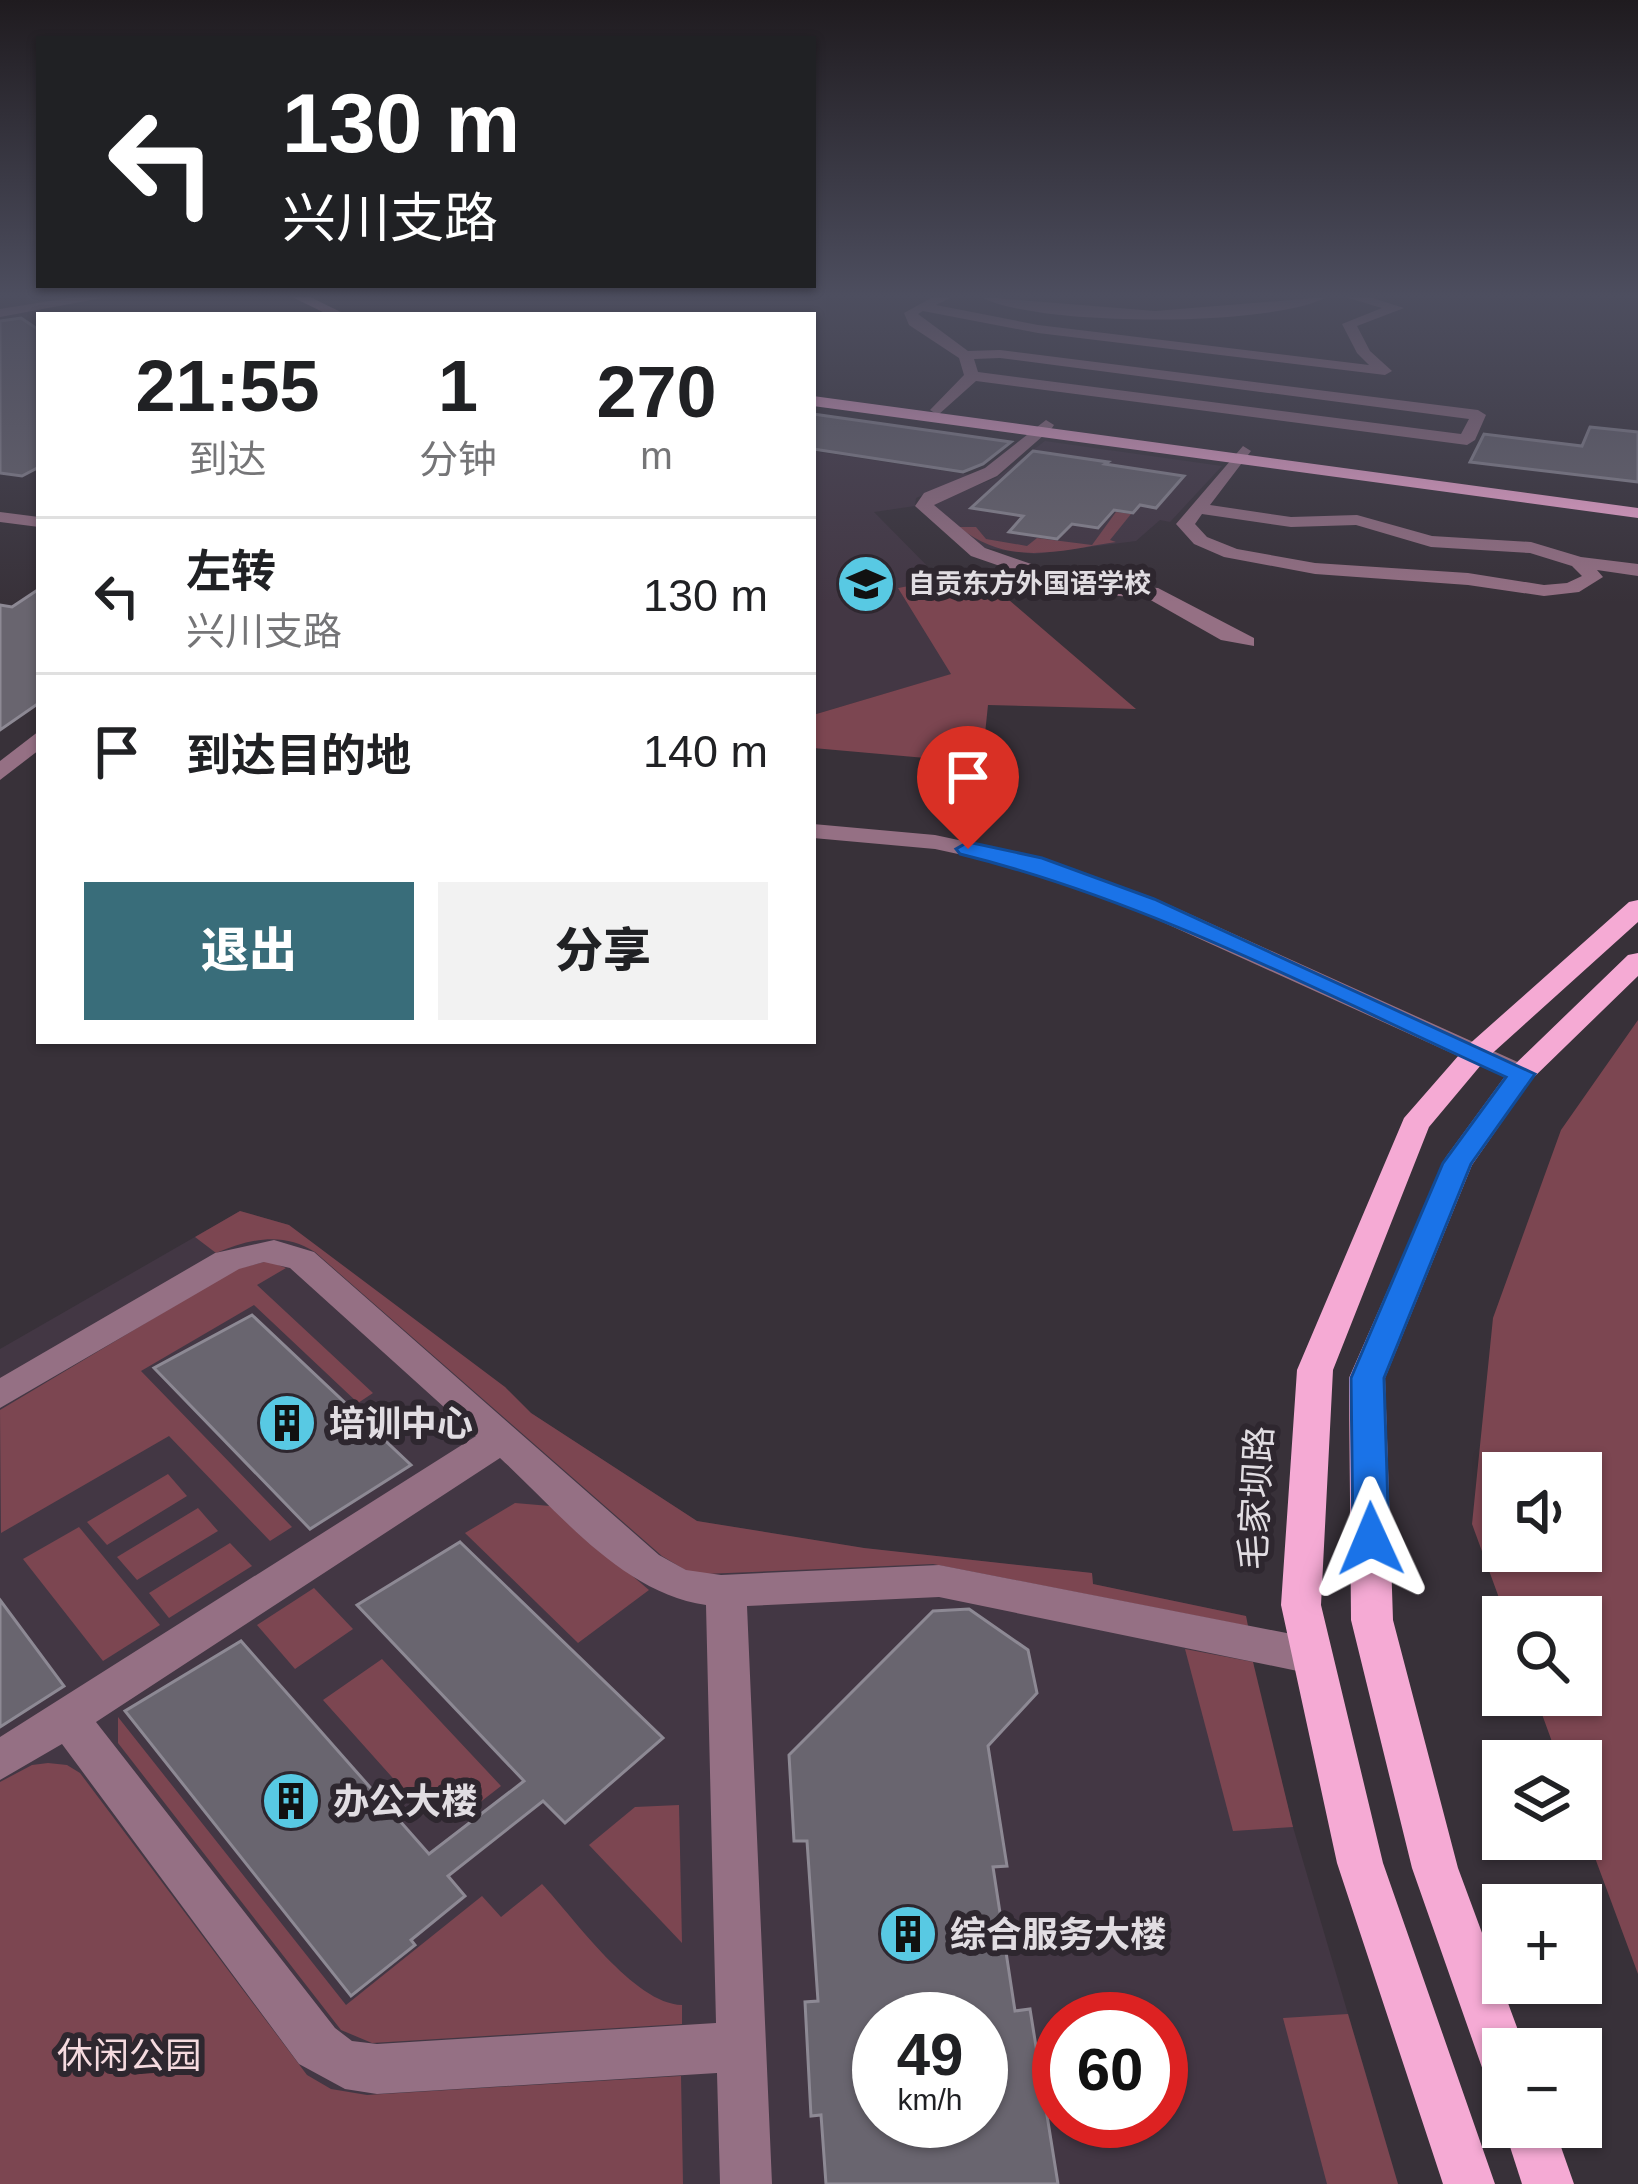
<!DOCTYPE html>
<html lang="zh">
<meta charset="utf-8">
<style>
:root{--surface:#fff;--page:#f2f2f2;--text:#202124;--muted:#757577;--line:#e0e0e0;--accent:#396d7a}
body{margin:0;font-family:Arial,"Noto Sans SC",sans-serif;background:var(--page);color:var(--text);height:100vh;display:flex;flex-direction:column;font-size:45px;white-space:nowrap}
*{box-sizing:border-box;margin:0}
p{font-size:39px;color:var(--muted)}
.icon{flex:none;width:66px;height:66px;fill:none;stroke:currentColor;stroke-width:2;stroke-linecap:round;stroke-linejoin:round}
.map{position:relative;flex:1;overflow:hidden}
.sheet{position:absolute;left:36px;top:312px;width:780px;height:732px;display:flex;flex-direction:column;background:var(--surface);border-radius:0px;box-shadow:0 3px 9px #0004}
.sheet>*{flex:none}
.top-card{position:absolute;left:36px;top:36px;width:780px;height:252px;border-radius:0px;box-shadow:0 3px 9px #0004;background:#202124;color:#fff;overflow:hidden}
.controls{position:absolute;left:1482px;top:1452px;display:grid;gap:24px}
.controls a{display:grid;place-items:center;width:120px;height:120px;border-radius:0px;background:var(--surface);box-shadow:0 3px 9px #0004;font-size:60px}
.speed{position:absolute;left:852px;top:1992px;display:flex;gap:24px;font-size:60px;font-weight:700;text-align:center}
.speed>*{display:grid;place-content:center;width:156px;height:156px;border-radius:50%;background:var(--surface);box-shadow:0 3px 9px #0004;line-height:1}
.speed small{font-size:30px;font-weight:400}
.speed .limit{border:18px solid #d22;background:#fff;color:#111}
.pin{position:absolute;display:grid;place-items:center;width:102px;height:102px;color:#fff;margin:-123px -51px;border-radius:50% 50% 50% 0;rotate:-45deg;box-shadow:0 0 12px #0007}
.pin .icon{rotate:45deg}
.me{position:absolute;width:132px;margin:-66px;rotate:359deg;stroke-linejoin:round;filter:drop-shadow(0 0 9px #0008)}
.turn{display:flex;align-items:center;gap:42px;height:252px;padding:0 48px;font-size:54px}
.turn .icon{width:156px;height:156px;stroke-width:2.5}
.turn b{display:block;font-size:84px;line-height:102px}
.eta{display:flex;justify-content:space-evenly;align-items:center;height:204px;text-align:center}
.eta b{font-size:72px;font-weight:800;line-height:84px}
.cta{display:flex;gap:24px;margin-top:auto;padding:24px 48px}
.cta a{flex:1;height:138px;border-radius:0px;background:var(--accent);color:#fff;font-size:48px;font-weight:800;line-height:138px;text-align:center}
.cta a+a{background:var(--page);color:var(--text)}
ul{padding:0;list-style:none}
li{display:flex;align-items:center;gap:36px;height:156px;padding:0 48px;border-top:3px solid var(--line)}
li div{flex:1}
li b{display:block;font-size:45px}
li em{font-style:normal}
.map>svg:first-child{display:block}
</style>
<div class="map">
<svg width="1638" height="2184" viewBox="0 0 1638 2184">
<rect width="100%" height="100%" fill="#383139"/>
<g fill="#433744" fill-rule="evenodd">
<polygon points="1045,441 1222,466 1170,522 1160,520 1136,541 1035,554 985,548 930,504 996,478"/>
<polygon points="813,451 972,475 916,498 915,506 874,512 941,580 899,588 952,674 813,715"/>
<path d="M240 1211 289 1225 505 1387 531 1413 697 1521 864 1548 1092 1573 1093 1584 1246 1616 1256 1680 1293 1827 1398 2184H0V1349ZM879 2019H981V2121H879ZM1059 2019H1161V2121H1059Z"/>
</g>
<g fill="#7c4651" fill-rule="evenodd">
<path d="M1116 512 1131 514 1110 540 1116 542C1057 551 1009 567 959 527H976L986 539 1027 546 1037 538 1092 545Z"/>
<polygon points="941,580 1009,600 1136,709 988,705 982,763 813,748 813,715 951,674 898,588"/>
<path d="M1638 1020V1974L1581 1820V1761H1559L1535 1695H1581V1617H1506L1472 1524 1493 1318 1561 1130ZM1503 1473H1581V1551H1503Z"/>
<path d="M240 1211 289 1225 505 1387 531 1413 697 1521 864 1548 1092 1573 1093 1584 1246 1616 1248 1626 933 1564 704 1574 687 1571 662 1556 315 1252C283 1231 249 1239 216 1253L195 1237Z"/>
<polygon points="268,1261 286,1268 257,1285 373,1393 358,1403 254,1305 141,1371 292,1527 270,1541 169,1436 1,1533 0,1410 236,1269"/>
<polygon points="168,1474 187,1496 107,1545 87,1522"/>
<polygon points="515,1503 550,1506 649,1590 578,1643 465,1533"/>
<polygon points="198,1508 218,1531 137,1580 117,1557"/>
<polygon points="79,1527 160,1625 103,1661 23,1559"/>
<polygon points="230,1543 252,1566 169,1618 149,1593"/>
<polygon points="314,1588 353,1629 295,1669 257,1625"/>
<polygon points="1185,1649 1253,1662 1293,1827 1233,1831"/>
<polygon points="382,1659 501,1786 456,1821 423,1785 408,1795 323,1700"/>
<path d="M118 1717 346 2005 482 1896 501 1917 542 1884C574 1918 634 2004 682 2005V2024L372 2043 341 2030 118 1743Z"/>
<polygon points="48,1763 67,1765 80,1773 307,2075 331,2089 367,2095 681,2076 683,2184 0,2184 0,1782 32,1765"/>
<polygon points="679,1805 682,1943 589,1845 635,1807"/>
<polygon points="1348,2014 1398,2184 1327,2184 1283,2018"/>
</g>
<g fill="#69656f" stroke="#8d8994" stroke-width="3" fill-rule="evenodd">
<polygon points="21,318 39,330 39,467 22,476 0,473 0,321"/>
<polygon points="813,414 1011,442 983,464 963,472 813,449"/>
<polygon points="1590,427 1638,432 1638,482 1470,462 1484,434 1582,446"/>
<polygon points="1033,451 1108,462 1105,464 1184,476 1156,508 1140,505 1133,513 1114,510 1098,528 1072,524 1057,539 1009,532 1023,516 971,508"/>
<polygon points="39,589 39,703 0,730 0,605 12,607"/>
<polygon points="252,1315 411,1465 310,1529 154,1368"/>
<polygon points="460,1542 663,1738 565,1823 543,1801 448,1876 465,1896 411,1940 415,1945 351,1996 125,1711 241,1641 429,1854 524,1781 357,1605"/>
<polygon points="0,1600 64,1686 0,1727"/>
<path d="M969 1609 1028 1650 1037 1693 988 1746 1007 1866 993 1867 1015 2011 1030 2009 1058 2184H826L821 2115 811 2116 805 2002 818 2001 807 1841H794L789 1755 933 1611ZM879 2019H981V2121H879Z"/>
</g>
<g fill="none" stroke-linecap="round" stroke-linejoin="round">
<g fill="#957084" fill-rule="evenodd">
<polygon points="75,297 107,297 0,317 0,309"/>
<path d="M933 297H952L936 305 1038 325 1369 365 1357 353 1342 324 1382 308 1345 297H1369L1404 308 1357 326 1370 351 1392 371 1385 375 1038 333 923 311 918 314 968 351 1000 350 1478 410 1486 415 1475 440 1467 445 976 381 938 415 930 410 964 375 959 358 909 325 904 313ZM1000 358 1469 419 1461 434 978 372 974 359Z"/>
<path d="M981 297 1155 311 1327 297C1272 327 1036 327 981 297Z"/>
<polygon points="1046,420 1054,425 1052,428 997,476 934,505 985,548 1037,566 1062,581 1158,588 1254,638 1254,646 1221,640 1147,598 1051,591 1023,574 971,556 915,506 924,493 985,468"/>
<path d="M1243 446 1251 451 1210 505 1291 517 1357 515 1432 536 1531 542 1581 557 1638 564V576L1597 570 1603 577 1579 592 1544 596 1468 585 1315 574 1224 557 1194 544 1176 524ZM1202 514 1291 527 1356 525 1431 547 1530 553 1572 566 1582 576 1567 583 1544 585 1468 573 1315 563 1237 549 1207 537 1195 524Z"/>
<polygon points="0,512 39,517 39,527 0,522"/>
<polygon points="39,731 39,750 0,780 0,761"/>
<polygon points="813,824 935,835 1043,858 1154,898 1531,1068 1536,1074 1531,1080 1511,1080 1136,910 1027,869 935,849 813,838"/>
<path d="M274 1240 314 1252 659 1555 686 1570 721 1575 939 1565 1312 1638 1327 1644 1333 1656 1327 1668 1312 1674 939 1597 747 1606 772 2184H720L717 2073 377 2094 345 2089 299 2064 62 1744 0 1780V1737L476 1436 290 1268 264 1262 239 1269 0 1408V1378L215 1253ZM500 1458C560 1513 622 1593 706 1605L716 2023 377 2044 352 2041 335 2028 96 1722Z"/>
</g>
<g fill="#f5aad4" fill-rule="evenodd">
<polygon points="292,297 310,297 347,315 329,315"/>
<polygon points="813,396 1638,508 1638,518 813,406"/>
<polygon points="1638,900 1638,922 1486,1059 1429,1127 1333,1370 1321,1605 1383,1863 1495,2184 1443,2184 1337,1863 1281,1605 1297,1370 1404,1118 1466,1047 1629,902"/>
<polygon points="1638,953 1638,976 1531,1080 1472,1165 1385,1378 1393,1620 1458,1868 1525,2049 1503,2049 1503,2083 1485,2076 1412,1868 1351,1620 1349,1378 1446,1157 1511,1068 1628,955"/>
<polygon points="1503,2125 1554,2127 1574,2184 1522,2184"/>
</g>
</g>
<linearGradient id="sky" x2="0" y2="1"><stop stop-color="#1f1b1f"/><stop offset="0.49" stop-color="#4d4e5f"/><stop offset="1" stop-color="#4d4e5f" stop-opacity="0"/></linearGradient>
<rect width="1638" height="603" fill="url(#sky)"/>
<path fill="#1a73e8" stroke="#114b97" stroke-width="3" d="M968 842 1042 858 1154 899 1535 1074 1471 1164 1384 1378 1389 1539 1383 1549 1371 1553 1358 1549 1353 1539 1351 1378 1443 1163 1506 1077C1327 996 1151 901 960 854L956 849Z"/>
<defs>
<symbol id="school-disc" viewBox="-11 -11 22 22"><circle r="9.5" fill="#58c9e3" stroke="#2e272f"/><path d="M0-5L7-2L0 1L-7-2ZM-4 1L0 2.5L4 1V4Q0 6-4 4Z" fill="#111"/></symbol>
<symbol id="building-disc" viewBox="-11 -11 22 22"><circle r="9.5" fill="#58c9e3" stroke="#2e272f"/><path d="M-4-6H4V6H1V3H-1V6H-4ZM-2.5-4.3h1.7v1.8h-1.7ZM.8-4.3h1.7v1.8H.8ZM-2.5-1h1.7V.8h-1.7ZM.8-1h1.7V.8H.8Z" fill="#111"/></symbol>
</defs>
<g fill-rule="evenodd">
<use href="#school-disc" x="833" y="551" width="66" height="66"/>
<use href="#building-disc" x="254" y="1390" width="66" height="66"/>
<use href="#building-disc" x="258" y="1768" width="66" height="66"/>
<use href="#building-disc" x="875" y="1901" width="66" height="66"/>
</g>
<g text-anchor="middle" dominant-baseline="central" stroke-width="12" stroke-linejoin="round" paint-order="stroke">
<g font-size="27" font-weight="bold" fill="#e1dde2" stroke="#2e272f" text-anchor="start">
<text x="908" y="584">自贡东方外国语学校</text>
</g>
<g font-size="36" font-weight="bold" fill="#e1dde2" stroke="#2e272f" text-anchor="start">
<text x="329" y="1423">培训中心</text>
<text x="333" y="1801">办公大楼</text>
<text x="950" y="1934">综合服务大楼</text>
</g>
<g font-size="36" fill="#e1dde2" stroke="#2e272f">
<text transform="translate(1256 1498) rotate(-87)">毛家坝路</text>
</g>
<g font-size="36" fill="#f5dadf" stroke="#2e272f">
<text x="129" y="2055">休闲公园</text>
</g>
</g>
</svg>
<div class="controls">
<a><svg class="icon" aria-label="sound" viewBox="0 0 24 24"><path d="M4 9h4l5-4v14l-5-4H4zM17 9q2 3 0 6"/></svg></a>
<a><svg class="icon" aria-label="search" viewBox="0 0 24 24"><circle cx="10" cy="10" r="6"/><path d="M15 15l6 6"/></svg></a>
<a><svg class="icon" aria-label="layers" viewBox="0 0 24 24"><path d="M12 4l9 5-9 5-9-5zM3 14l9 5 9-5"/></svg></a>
<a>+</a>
<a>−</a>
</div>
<div class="speed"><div>49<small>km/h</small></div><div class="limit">60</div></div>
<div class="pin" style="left:968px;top:849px;background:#d93025"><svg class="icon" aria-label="arrive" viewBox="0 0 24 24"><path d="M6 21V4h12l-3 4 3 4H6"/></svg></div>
<svg class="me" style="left:1371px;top:1539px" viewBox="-20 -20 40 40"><path d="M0-17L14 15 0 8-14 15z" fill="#1a73e8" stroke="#fff" stroke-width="4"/></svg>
<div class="top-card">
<div class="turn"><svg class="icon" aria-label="left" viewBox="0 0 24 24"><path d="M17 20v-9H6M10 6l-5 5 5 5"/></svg><div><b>130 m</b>兴川支路</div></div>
</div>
<section class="sheet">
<div class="eta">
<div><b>21:55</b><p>到达</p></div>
<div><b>1</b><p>分钟</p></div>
<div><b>270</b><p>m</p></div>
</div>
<ul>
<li><svg class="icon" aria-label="left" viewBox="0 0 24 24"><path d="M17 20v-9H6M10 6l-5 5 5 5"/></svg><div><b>左转</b><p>兴川支路</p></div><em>130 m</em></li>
<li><svg class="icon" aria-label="arrive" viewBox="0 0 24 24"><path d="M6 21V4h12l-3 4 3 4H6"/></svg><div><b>到达目的地</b></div><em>140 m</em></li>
</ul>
<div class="cta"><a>退出</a><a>分享</a></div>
</section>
</div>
